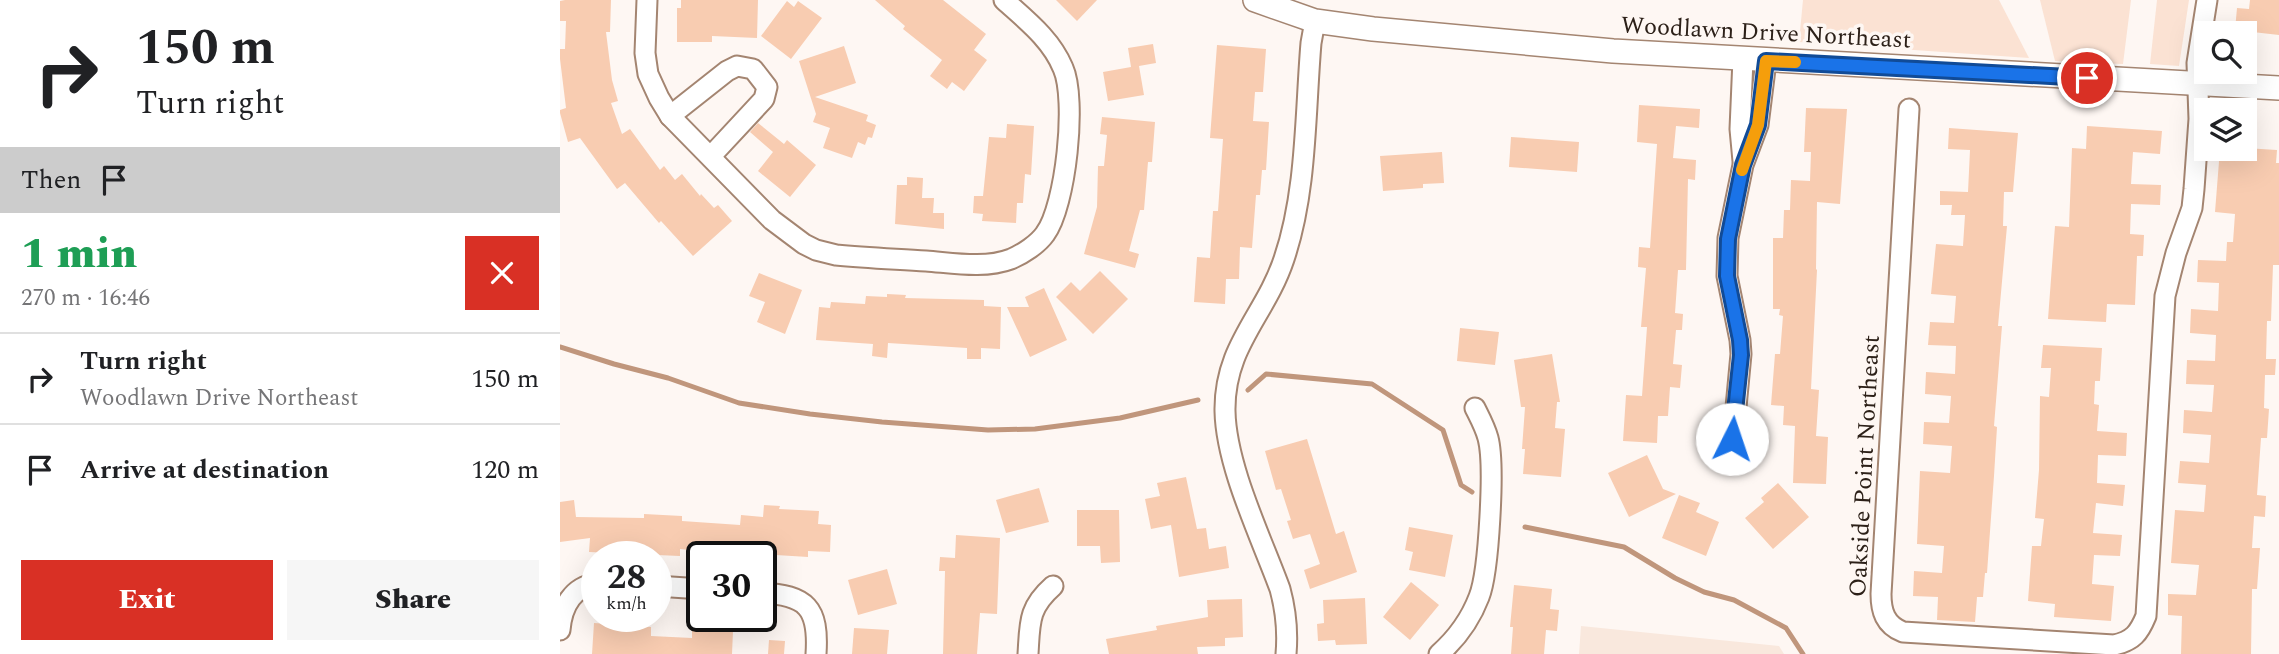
<!DOCTYPE html>
<meta charset="utf-8">
<style>
:root{--surface:#fff;--page:#f6f6f6;--text:#202124;--muted:#757577;--line:#e0e0e0;--accent:#d93025}
body{margin:0;font-family:Spectral,serif;background:var(--page);color:var(--text);height:100vh;display:flex;flex-direction:column;font-size:26px;white-space:nowrap}
*{box-sizing:border-box;margin:0}
p{font-size:23px;color:var(--muted)}
.icon{flex:none;width:38px;height:38px;fill:none;stroke:currentColor;stroke-width:2;stroke-linecap:round;stroke-linejoin:round}
.map{position:relative;flex:1;overflow:hidden}
.side{display:flex;flex-direction:column;background:var(--surface);width:560px}
.side>*{flex:none}
.guide{background:#fff;color:var(--text);overflow:hidden}
.buttons{position:absolute;left:1634px;top:21px;display:grid;gap:14px}
.buttons a{display:grid;place-items:center;width:63px;height:63px;border-radius:0px;background:var(--surface);box-shadow:0 7px 28px #0002;font-size:35px}
.speed{position:absolute;left:21px;top:541px;display:flex;gap:14px;font-size:35px;font-weight:700;text-align:center}
.speed>*{display:grid;place-content:center;width:91px;height:91px;border-radius:50%;background:var(--surface);box-shadow:0 7px 28px #0002;line-height:1}
.speed small{font-size:18px;font-weight:400}
.speed .limit{border:4px solid #111;border-radius:10px;background:#fff;color:#111}
.pin{position:absolute;display:grid;place-items:center;width:60px;height:60px;color:#fff;margin:-30px;border:4px solid #fff;border-radius:50%;box-shadow:0 2px 7px #0007}
.me{position:absolute;width:77px;margin:-38px;rotate:4deg;stroke-linejoin:round;filter:drop-shadow(0 0 5px #0008)}
.turn{display:flex;align-items:center;gap:24px;height:147px;padding:0 21px;font-size:32px}
.turn .icon{width:91px;height:91px;stroke-width:2.5}
.turn b{display:block;font-size:49px;line-height:60px}
.then{display:flex;align-items:center;height:66px;padding:0 21px;background:#0003;gap:14px;font-size:26px}
.round{display:grid;place-items:center;flex:none;width:74px;height:74px;border-radius:0px;background:var(--page)}
.summary{display:flex;align-items:center;justify-content:space-between;height:119px;padding:0 21px}
h1{font-size:42px;font-weight:800;line-height:52px;color:#1e9e55}
.primary-button{display:flex;gap:14px;margin-top:auto;padding:14px 21px}
.primary-button a{flex:1;height:80px;border-radius:0px;background:var(--accent);color:#fff;font-size:28px;font-weight:800;line-height:80px;text-align:center}
.primary-button a+a{background:var(--page);color:var(--text)}
ul{padding:0;list-style:none}
li{display:flex;align-items:center;gap:21px;height:91px;padding:0 21px;border-top:2px solid var(--line)}
li div{flex:1}
li b{display:block;font-size:26px}
li em{font-style:normal}
main{display:flex;flex:1;min-height:0}
.map>svg:first-child{display:block}
</style>
<main>
<section class="side">
<div class="guide">
<div class="turn"><svg class="icon" aria-label="right" viewBox="0 0 24 24"><path d="M7 20v-9h11M14 6l5 5-5 5"/></svg><div><b>150 m</b>Turn right</div></div>
<div class="then">Then<svg class="icon" aria-label="arrive" viewBox="0 0 24 24"><path d="M6 21V4h12l-3 4 3 4H6"/></svg></div>
</div>
<div class="summary"><div><h1>1 min</h1><p>270 m · 16:46</p></div><a class="round" style="background:#d93025;color:#fff"><svg class="icon" aria-label="close" viewBox="0 0 24 24"><path d="M6 6l12 12M18 6L6 18"/></svg></a></div>
<ul>
<li><svg class="icon" aria-label="right" viewBox="0 0 24 24"><path d="M7 20v-9h11M14 6l5 5-5 5"/></svg><div><b>Turn right</b><p>Woodlawn Drive Northeast</p></div><em>150 m</em></li>
<li><svg class="icon" aria-label="arrive" viewBox="0 0 24 24"><path d="M6 21V4h12l-3 4 3 4H6"/></svg><div><b>Arrive at destination</b></div><em>120 m</em></li>
</ul>
<div class="primary-button"><a>Exit</a><a>Share</a></div>
</section>
<div class="map">
<svg width="1719" height="654" viewBox="0 0 1719 654">
<rect width="100%" height="100%" fill="#fef7f3"/>
<polygon fill="#f9e8dd" points="1021,626 1219,646 1224,654 1019,654"/>
<g fill="#fbe2d3">
<polygon points="1243,0 1439,0 1469,58 1239,42"/>
<polygon points="1480,0 1571,0 1563,64 1495,61"/>
<polygon points="1597,0 1629,0 1619,66 1590,64"/>
</g>
<g fill="none" stroke-linecap="round" stroke-linejoin="round">
<g stroke="#c0967c" stroke-width="5">
<polyline points="0,347 54,364 108,378 179,403 250,414 322,422 428,430 475,429 560,418 638,400"/>
<polyline points="688,390 706,374 812,384 883,430 901,485 912,492"/>
<polyline points="965,527 1064,547 1115,578 1144,592 1174,600 1226,628 1243,654"/>
</g>
</g>
<g fill="#f8ccb1">
<polygon points="5,0 51,0 50,32 46,32 52,80 58,101 51,103 62,134 70,129 100,170 104,166 115,180 122,174 140,196 141,194 154,208 158,205 172,221 133,256 101,221 99,223 65,183 57,189 20,138 8,142 0,113 0,110 6,108 0,59 0,49 5,49 6,21 0,21 0,1"/>
<polygon points="121,0 198,0 197,38 152,36 152,42 117,42 117,8 121,8"/>
<polygon points="315,0 383,0 426,34 414,50 427,60 404,91 392,82 387,89 370,76 382,60 343,29 345,26"/>
<polygon points="496,0 537,0 517,21"/>
<polygon points="1690,0 1719,0 1719,35 1675,30 1677,8 1689,9"/>
<polygon points="227,1 234,7 238,1 262,18 231,59 201,36"/>
<polygon points="593,44 596,63 579,66 584,95 548,101 543,72 571,67 568,48"/>
<polygon points="657,45 706,49 703,92 695,92 693,121 709,122 706,170 702,170 700,195 696,195 692,248 680,247 679,279 666,279 665,304 634,302 637,257 650,258 653,211 658,211 663,139 650,138"/>
<polygon points="284,46 296,83 255,97 308,115 306,121 316,125 312,138 308,137 305,145 298,142 292,158 263,148 270,128 253,122 256,114 239,61"/>
<polygon points="1079,105 1140,109 1139,128 1116,126 1113,158 1136,160 1135,180 1128,179 1126,270 1118,270 1115,313 1123,314 1122,330 1116,330 1113,364 1122,365 1120,388 1110,387 1108,416 1098,416 1097,443 1063,441 1066,395 1082,396 1087,327 1081,327 1086,268 1078,267 1079,247 1090,248 1097,144 1077,142"/>
<polygon points="1246,108 1287,109 1280,204 1257,202 1256,269 1257,270 1251,389 1259,390 1256,436 1268,437 1266,484 1233,483 1235,426 1223,425 1224,406 1211,405 1215,354 1220,354 1223,316 1219,315 1220,309 1213,309 1213,238 1223,238 1224,210 1230,210 1231,180 1250,181 1251,152 1244,152"/>
<polygon points="542,117 595,122 592,162 588,162 584,210 580,210 569,251 579,254 575,268 524,254 537,207 538,166 544,166 547,135 540,134"/>
<polygon points="198,123 224,144 227,140 256,165 230,197 198,171 213,152 190,132"/>
<polygon points="447,124 474,126 471,175 465,174 463,203 457,203 456,223 422,221 423,214 413,213 414,196 423,196 429,137 446,138"/>
<polygon points="1527,126 1602,131 1600,154 1573,152 1571,184 1601,185 1600,205 1571,204 1570,234 1584,235 1583,256 1577,256 1575,305 1547,304 1546,322 1488,319 1495,226 1509,227 1512,148 1526,149"/>
<polygon points="1389,128 1458,133 1453,192 1444,192 1443,226 1447,226 1438,326 1442,326 1434,426 1437,427 1434,476 1427,573 1425,573 1423,597 1417,597 1415,622 1377,620 1378,597 1353,596 1354,571 1382,573 1384,546 1357,544 1360,471 1390,473 1392,446 1363,444 1364,422 1389,423 1391,396 1365,394 1366,372 1395,374 1396,346 1368,345 1370,322 1394,323 1396,296 1371,294 1376,244 1403,246 1405,215 1391,215 1392,205 1380,205 1380,191 1408,192 1410,150 1388,149"/>
<polygon points="951,137 1019,142 1017,172 949,167"/>
<polygon points="1685,148 1717,150 1716,163 1719,163 1719,265 1713,265 1711,321 1707,321 1706,359 1716,359 1715,375 1705,375 1704,408 1709,409 1707,438 1701,438 1697,495 1706,496 1705,517 1694,516 1692,548 1700,548 1697,589 1692,589 1691,654 1621,654 1622,616 1608,615 1608,594 1636,595 1639,565 1611,563 1615,510 1644,512 1646,485 1618,483 1620,461 1649,463 1651,435 1623,433 1624,410 1652,412 1654,385 1626,384 1627,360 1655,361 1656,335 1630,333 1631,309 1658,311 1659,283 1637,282 1638,260 1666,261 1667,242 1673,242 1675,214 1655,212 1660,149"/>
<polygon points="882,152 884,183 863,184 863,188 823,191 820,156"/>
<polygon points="347,177 363,178 362,198 374,198 373,213 384,213 384,229 335,224 337,185 347,185"/>
<polygon points="540,271 568,299 533,334 496,297 511,282 520,291"/>
<polygon points="199,273 242,290 225,334 197,322 205,302 189,296"/>
<polygon points="484,288 507,340 470,357 447,307 469,307 465,297"/>
<polygon points="327,294 346,295 345,298 424,300 424,306 441,307 440,349 421,348 421,359 407,359 407,348 328,343 327,358 312,356 313,344 256,340 259,307 270,308 271,302 305,304 306,296 327,297"/>
<polygon points="900,328 939,332 935,365 897,361"/>
<polygon points="1483,345 1542,348 1540,381 1535,381 1534,404 1539,405 1537,431 1567,433 1566,456 1538,455 1537,483 1565,485 1563,506 1536,503 1533,533 1562,535 1560,556 1534,555 1532,584 1554,586 1551,621 1494,617 1495,604 1468,601 1472,546 1481,546 1484,519 1475,518 1479,470 1480,396 1489,397 1491,368 1481,368"/>
<polygon points="992,354 1000,402 997,402 995,428 1005,429 1001,477 963,474 965,449 962,449 965,407 961,407 954,360"/>
<polygon points="747,439 776,534 784,531 797,572 750,589 744,570 760,564 750,534 733,539 727,521 731,520 721,489 716,490 705,451"/>
<polygon points="1087,455 1103,489 1116,494 1069,517 1048,473"/>
<polygon points="626,477 637,529 646,528 649,549 666,546 669,568 619,577 611,525 591,529 585,499 600,496 597,483"/>
<polygon points="1218,483 1249,517 1213,549 1185,518 1204,502 1201,498"/>
<polygon points="479,488 489,522 446,533 436,500"/>
<polygon points="1119,495 1140,503 1136,512 1159,522 1146,556 1102,538"/>
<polygon points="14,500 16,517 84,518 84,514 122,516 122,521 180,525 181,515 203,517 204,505 220,506 219,509 259,511 258,524 271,525 270,552 248,551 248,557 216,555 216,559 120,549 120,556 29,552 30,538 0,542 0,502"/>
<polygon points="517,510 559,510 560,562 541,563 540,546 517,546"/>
<polygon points="849,527 893,535 885,577 849,570 853,552 845,550"/>
<polygon points="396,535 440,538 437,614 420,613 417,654 383,654 385,571 379,571 380,557 395,558"/>
<polygon points="327,569 337,604 298,615 288,580"/>
<polygon points="851,582 879,605 850,640 823,617"/>
<polygon points="954,585 992,589 990,609 999,610 997,631 986,630 984,654 951,654 953,627 950,627"/>
<polygon points="805,598 807,644 776,645 775,640 758,641 757,624 764,623 763,600"/>
<polygon points="682,599 683,637 665,638 665,646 637,647 638,654 549,654 546,639 597,630 596,626 648,617 647,600"/>
<polygon points="34,623 91,627 91,636 132,638 132,628 173,631 172,654 32,654"/>
<polygon points="294,628 329,630 327,654 292,654"/>
<polygon points="209,640 225,641 224,654 208,654"/>
</g>
<g fill="none" stroke-linecap="round" stroke-linejoin="round">
<defs>
<g id="minor">
<path d="M87 0 85 53 88 74 99 98 110 116 212 220 244 244 256 250 276 255C306 258 336 259 366 261 393 263 425 269 451 259 463 254 478 244 485 234 506 206 517 99 503 68 491 39 466 20 444 0"/>
<polyline points="1183,59 1180,129 1183,161"/>
<path d="M1349 109 1321 594C1321 611 1325 625 1343 632L1554 645C1573 641 1579 633 1586 616L1605 296 1616 253 1632 208 1634 189 1639 119 1637 63 1647 0"/>
<polyline points="110,116 167,71 177,66 193,69 207,87 204,99 151,156"/>
<polyline points="1173,439 1181,354 1180,340 1167,276 1168,238 1183,165 1198,125 1206,61"/>
<polyline points="96,586 142,589"/>
<path d="M201 593C247 595 259 608 256 654"/>
<path d="M0 630C2 606 12 587 37 583"/>
<path d="M468 654C470 623 468 608 493 586"/>
<path d="M726 654C728 631 726 611 720 589 701 537 666 466 665 411 664 346 705 316 724 259 747 191 745 114 751 43L755 21"/>
<path d="M879 654C896 639 911 618 919 597 929 572 935 464 928 438 925 427 920 418 915 408"/>
</g>
<polyline id="tertiary" points="695,0 755,21 813,29 1053,51 1719,88"/>
</defs>
<use href="#minor" stroke="#a48571" stroke-width="23"/>
<use href="#tertiary" stroke="#a48571" stroke-width="26"/>
<use href="#minor" stroke="#fff" stroke-width="19"/>
<use href="#tertiary" stroke="#fff" stroke-width="23"/>
</g>
<g fill="none" stroke-linecap="round" stroke-linejoin="round">
<defs>
<polyline id="route" points="1172,439 1181,355 1180,340 1167,276 1168,239 1183,165 1198,125 1206,61 1527,78"/>
</defs>
<use href="#route" stroke="#114b97" stroke-width="18"/>
<use href="#route" stroke="#1a73e8" stroke-width="12"/>
<polyline stroke="#f59e0b" stroke-width="12" points="1182,170 1198,125 1206,61 1235,62"/>
</g>
<g text-anchor="middle" dominant-baseline="central" stroke-width="7" stroke-linejoin="round" paint-order="stroke">
<g font-size="24" fill="#2c2018" stroke="#fef7f3">
<text transform="translate(1206 33) rotate(3)">Woodlawn Drive Northeast</text>
<text transform="translate(1305 466) rotate(-87)">Oakside Point Northeast</text>
</g>
</g>
</svg>
<div class="buttons">
<a><svg class="icon" aria-label="search" viewBox="0 0 24 24"><circle cx="10" cy="10" r="6"/><path d="M15 15l6 6"/></svg></a>
<a><svg class="icon" aria-label="layers" viewBox="0 0 24 24"><path d="M12 4l9 5-9 5-9-5zM3 14l9 5 9-5"/></svg></a>
</div>
<div class="speed"><div>28<small>km/h</small></div><div class="limit">30</div></div>
<div class="pin" style="left:1527px;top:78px;background:#d93025"><svg class="icon" aria-label="arrive" viewBox="0 0 24 24"><path d="M6 21V4h12l-3 4 3 4H6"/></svg></div>
<svg class="me" style="left:1172px;top:439px" viewBox="-20 -20 40 40"><circle r="19" fill="#fff"/><path d="M0-13L10 11 0 6-10 11z" fill="#1a73e8"/></svg>
</div>
</main>
